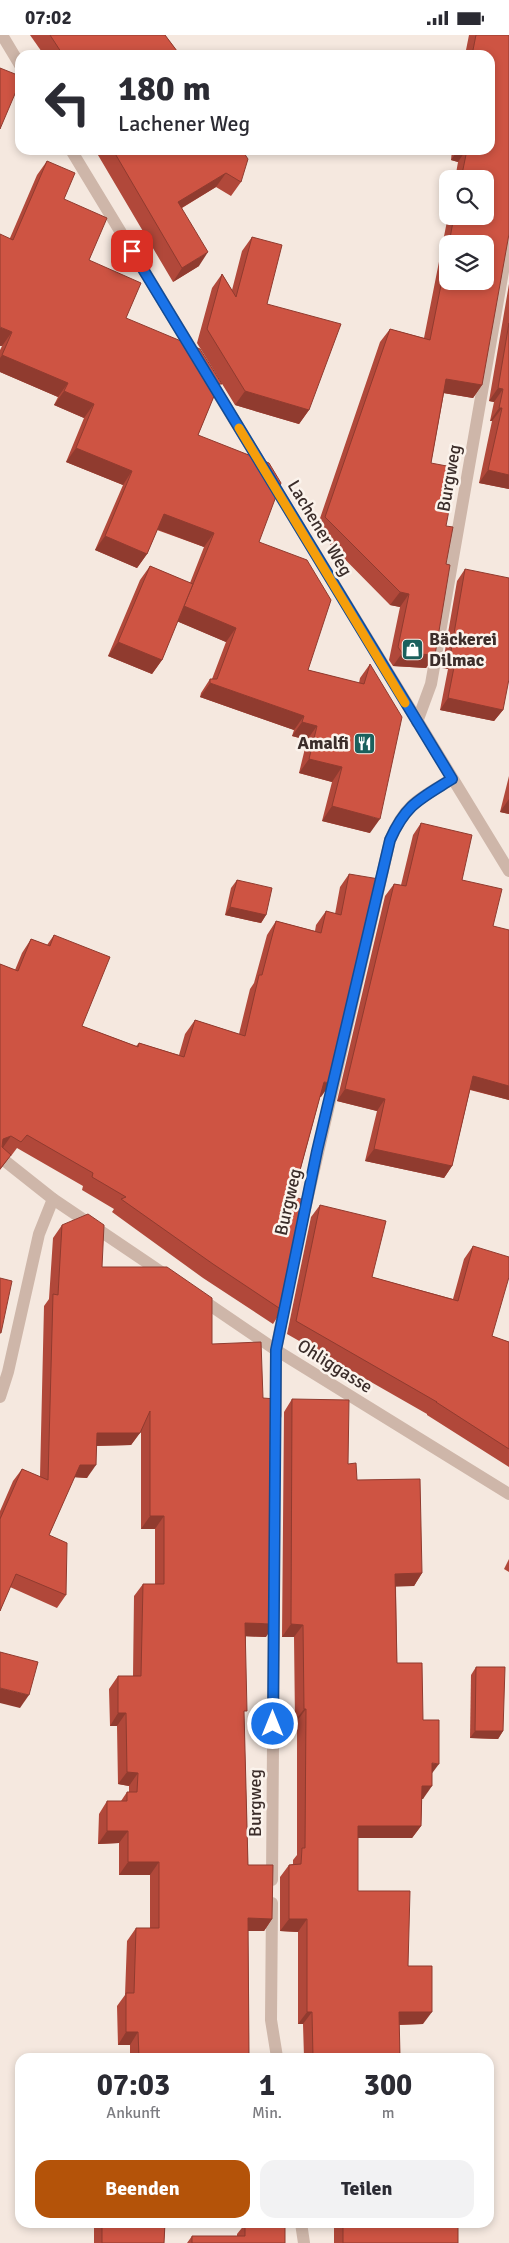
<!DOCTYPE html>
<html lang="de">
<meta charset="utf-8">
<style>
:root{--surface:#fff;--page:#f2f2f3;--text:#2b2b33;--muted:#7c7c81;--accent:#b45309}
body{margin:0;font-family:Signika,sans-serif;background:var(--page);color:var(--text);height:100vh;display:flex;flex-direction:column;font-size:19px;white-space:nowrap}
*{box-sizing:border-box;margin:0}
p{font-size:16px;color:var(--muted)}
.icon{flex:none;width:28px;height:28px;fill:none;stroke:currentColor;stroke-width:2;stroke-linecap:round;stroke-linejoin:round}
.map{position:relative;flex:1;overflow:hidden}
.panel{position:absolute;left:15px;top:2018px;width:479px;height:175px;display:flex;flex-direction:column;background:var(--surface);border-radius:15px;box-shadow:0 2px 8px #0003}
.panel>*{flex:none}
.guide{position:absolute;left:15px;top:15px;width:480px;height:105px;border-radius:15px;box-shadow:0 2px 8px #0003;background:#fff;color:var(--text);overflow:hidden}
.fabs{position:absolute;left:439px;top:135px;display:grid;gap:10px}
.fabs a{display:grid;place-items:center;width:55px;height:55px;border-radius:10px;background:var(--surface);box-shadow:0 2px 8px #0003;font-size:25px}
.pin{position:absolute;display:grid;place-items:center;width:42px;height:42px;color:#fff;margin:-21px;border-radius:10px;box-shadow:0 2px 8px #0006}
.me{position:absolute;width:55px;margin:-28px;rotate:0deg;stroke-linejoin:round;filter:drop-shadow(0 0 4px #0008)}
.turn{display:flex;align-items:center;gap:18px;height:105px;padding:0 20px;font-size:22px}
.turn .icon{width:65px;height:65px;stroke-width:2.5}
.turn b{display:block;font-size:35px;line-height:42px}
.eta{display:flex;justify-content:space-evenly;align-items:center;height:85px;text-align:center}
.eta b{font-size:30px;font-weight:700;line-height:35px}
.cta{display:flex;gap:10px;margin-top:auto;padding:10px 20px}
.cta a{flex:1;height:58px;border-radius:15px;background:var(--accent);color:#fff;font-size:20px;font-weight:700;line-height:58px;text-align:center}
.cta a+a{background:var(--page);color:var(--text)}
.status{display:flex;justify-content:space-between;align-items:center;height:35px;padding:0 25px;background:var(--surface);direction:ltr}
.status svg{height:14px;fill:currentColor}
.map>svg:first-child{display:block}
</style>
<div class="status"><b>07:02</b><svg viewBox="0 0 49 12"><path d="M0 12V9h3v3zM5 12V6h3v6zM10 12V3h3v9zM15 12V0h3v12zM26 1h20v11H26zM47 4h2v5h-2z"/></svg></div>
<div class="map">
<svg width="509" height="2208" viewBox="0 0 509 2208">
<rect width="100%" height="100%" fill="#f5e8df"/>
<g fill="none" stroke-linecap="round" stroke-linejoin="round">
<g stroke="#ceb6a9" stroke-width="12">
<polyline points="2,0 20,30"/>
<polyline points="71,115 197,323"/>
<polyline points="208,342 509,836"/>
<polyline points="417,687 431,649 509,202"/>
<polyline points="0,1122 53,1164 167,1241"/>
<polyline points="198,1262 276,1315 509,1459"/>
<polyline points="0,1362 8,1337 39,1199 53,1164"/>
<path d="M276 1380V1315L294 1222 390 805C406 768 419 764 452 744"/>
<polyline points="272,1845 274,1573"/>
<polyline points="272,1868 271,1985 277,2022"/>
<polyline points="301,2188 304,2208"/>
</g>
</g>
<g fill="#b1483a" fill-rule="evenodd">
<polygon points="30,0 165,0 180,20 44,20"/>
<path d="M469 0H509L482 350 473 363 444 358 431 428 446 491V529L435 620 426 633 393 631 389 625 400 572 390 570 316 495 380 307 390 294 424 303 448 181H485V144H455L458 127 451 125 452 115H490V20H465ZM448 209H485L448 246Z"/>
<polygon points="95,115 242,115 241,147 231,161 216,152 182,173 199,231 173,247"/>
<polygon points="47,126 89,225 126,283 215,358 198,400 259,507 308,635 359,648 360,643 370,629 370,798 322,786 332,747 299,738 307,705 292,701 294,695 200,662 201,658 210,644 212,644 226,607 177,586 162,625 152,639 108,621 140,545 150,531 190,548 204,512 157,495 147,519 137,533 95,515 123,450 66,427 84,383 54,370 58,362 0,337 0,315 2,311 10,203 37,140"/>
<polygon points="252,202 267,269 309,375 299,389 235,370 197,308 212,253 222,239 232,255 242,216"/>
<polygon points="509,249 509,454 479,448 492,386 490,386 494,367 489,366"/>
<polygon points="465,534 503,675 494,686 440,675 448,634 442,633 457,546"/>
<polygon points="509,741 509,779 500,777"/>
<polygon points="421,788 462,845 493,891 509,1065 470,1055 452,1131 444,1143 365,1126 377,1076 337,1066 385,861 394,849 401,850 413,800"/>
<polygon points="349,839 321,1062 320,1062 293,1162 282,1275 273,1289 203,1243 112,1177 114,1174 82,1155 83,1151 17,1113 11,1121 11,1120 0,1135 0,929 15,935 22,918 31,904 47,910 54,900 82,991 136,1011 139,1008 179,1020 185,999 195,985 239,999 250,954 254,948 267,900 276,886 315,896 316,890 326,876 335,879 340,852"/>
<polygon points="237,845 266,880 261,888 225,880 231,853"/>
<polygon points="320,1170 372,1242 453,1264 464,1224 473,1211 492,1301 509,1307 509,1432 427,1380 427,1379 287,1299 311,1182"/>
<polygon points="62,1190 102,1232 212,1309 266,1602 246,1601 244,1679 248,1830 272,1884 264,1896 248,1896 249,2022 130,2022 130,2010 118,2010 117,1971 125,1960 127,1906 136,1893 150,1893 150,1840 119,1840 119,1808 98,1809 99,1779 107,1766 121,1766 127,1757 129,1757 129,1751 118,1749 117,1691 110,1691 109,1654 118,1641 133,1641 134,1561 143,1549 155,1549 155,1494 141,1494 141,1396 131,1410 96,1411 87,1443 74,1442 49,1500 66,1560 57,1573 10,1552 0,1576 0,1476 13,1446 22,1434 40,1442 44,1271 49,1264 53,1203"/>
<polygon points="292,1364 348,1429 357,1445 422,1538 414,1551 396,1551 397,1628 423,1685 432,1739 423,1764 422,1764 421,1791 412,1803 358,1803 358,1856 408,1931 423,1989 399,1990 400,2022 304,2022 303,1989 298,1989 298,1897 280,1896 280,1842 289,1830 293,1829 293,1825 297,1820 297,1686 295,1686 294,1602 282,1602 284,1377"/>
<polygon points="509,1524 509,1537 504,1534"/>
<polygon points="476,1632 503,1696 498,1704 470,1703 471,1640"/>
<polygon points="94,2188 165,2188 164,2208 94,2208"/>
<rect x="334" y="2188" width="124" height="20"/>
<polygon points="245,2189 285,2208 187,2208 192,2201 237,2201 237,2199"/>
</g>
<g fill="#903b2f">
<polygon points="458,115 466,115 458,127 451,125"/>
<polygon points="226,138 216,152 168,181 178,167"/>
<polygon points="208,217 199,231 173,247 182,233"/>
<polygon points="0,292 12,297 2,311 0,311"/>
<polygon points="2,320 68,348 58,362 0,337 0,323"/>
<polygon points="446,344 482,350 473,363 437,357"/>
<polygon points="498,353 503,354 494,367 489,366"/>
<polygon points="64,356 94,369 84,383 54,370"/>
<polygon points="245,356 309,375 299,389 235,370"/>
<polygon points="499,373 502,373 492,386 490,386"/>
<polygon points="76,413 132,436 123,450 66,427"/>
<polygon points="488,435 509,440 509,454 479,448"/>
<polygon points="164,479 214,498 204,512 154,493"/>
<polygon points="105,501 147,519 137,533 95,515"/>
<polygon points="400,557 409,559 400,572 390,570"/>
<polygon points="184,571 236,593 226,607 174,585"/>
<polygon points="118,607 162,625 152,639 108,621"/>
<polygon points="402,618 435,620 426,633 393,631"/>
<polygon points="450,622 456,622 448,634 442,633"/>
<polygon points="210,648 304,681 294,695 200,662"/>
<polygon points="448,663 503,675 494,686 440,675"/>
<polygon points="302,687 317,691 307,705 292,701"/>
<polygon points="309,724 342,732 332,747 299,738"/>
<polygon points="509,764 509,779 500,777"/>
<polygon points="332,771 380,784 370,798 322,786"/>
<polygon points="230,872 266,880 261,888 225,880"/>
<polygon points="473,1041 509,1051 509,1065 465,1053"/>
<polygon points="324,1047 331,1048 321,1062 315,1061"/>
<polygon points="345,1054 385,1064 377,1076 337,1066"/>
<polygon points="11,1101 2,1114 3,1104"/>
<polygon points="374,1114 452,1131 444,1143 365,1126"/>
<polygon points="97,1398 140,1398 131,1410 88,1411"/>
<polygon points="80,1430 96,1430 87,1443 71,1442"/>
<polygon points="150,1481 164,1481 155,1494 141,1494"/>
<polygon points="422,1538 414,1551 387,1552 395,1539"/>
<polygon points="245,1588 275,1589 266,1602 237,1601"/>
<polygon points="291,1589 303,1590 294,1602 282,1602"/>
<polygon points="0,1653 29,1660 20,1673 0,1668"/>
<polygon points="304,1674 306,1674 297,1686 295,1686"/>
<polygon points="118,1678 126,1678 117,1691 110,1691"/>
<polygon points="475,1696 503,1696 498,1704 470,1703"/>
<polygon points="432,1728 439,1729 430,1741"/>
<polygon points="127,1737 138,1738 129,1751 118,1749"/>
<polygon points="422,1751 432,1751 423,1764 413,1764"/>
<polygon points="358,1791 421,1791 412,1803 349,1803"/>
<polygon points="107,1796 128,1796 119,1808 98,1809"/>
<polygon points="128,1827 159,1827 150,1840 119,1840"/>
<polygon points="248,1883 272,1884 264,1896 239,1896"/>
<polygon points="289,1884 307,1884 298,1897 280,1896"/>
<polygon points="307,1977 312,1977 303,1989 298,1989"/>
<polygon points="399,1977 432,1977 423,1989 390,1990"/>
<polygon points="126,1997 138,1997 130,2010 118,2010"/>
</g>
<g fill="#ce5443" stroke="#903b2f">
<polygon points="50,0 165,0 180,20 63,20"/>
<polygon points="476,0 509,0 509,199 482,350 446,344 431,428 457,433 446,491 453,492 446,529 450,530 435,620 402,618 398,612 409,559 400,557 325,482 390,294 430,305 448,215 448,246 485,246 485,209 449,209 454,181 485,181 485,144 461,144 467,115 490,115 490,20 472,20"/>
<polygon points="0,33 20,41 20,47 0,94"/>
<polygon points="113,115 242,115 248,124 241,147 226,138 178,167 208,217 182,233"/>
<polygon points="47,126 75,138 64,164 107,183 89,225 141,248 126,283 200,314 222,349 219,349 198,400 269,428 281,448 259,507 307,525 331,565 308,635 364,649 370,629 402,682 380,784 332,771 342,732 309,724 317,691 302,687 304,681 210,648 210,644 217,644 236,593 184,571 214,498 164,479 147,519 105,501 132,436 76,413 94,369 64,356 68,348 2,320 12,297 0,292 0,199 13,205"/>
<polygon points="252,202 282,210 267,269 341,289 309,375 245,356 207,294 222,239 236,262"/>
<polygon points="509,288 509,440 488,435 502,373 499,373 503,354 498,353"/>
<polygon points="150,531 193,549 162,625 118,607"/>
<polygon points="465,534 509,543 509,644 503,675 448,663 456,622 450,622"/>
<polygon points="421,788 472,800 462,845 502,854 493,891 509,895 509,1051 473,1041 452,1131 374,1114 385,1064 345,1054 394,849 406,851"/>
<polygon points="349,839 379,844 331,1048 324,1047 296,1150 293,1162 305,1165 282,1275 213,1229 121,1164 126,1162 92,1142 93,1138 27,1100 21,1107 11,1101 3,1104 2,1112 11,1120 0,1134 0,929 18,936 31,904 50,911 54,900 110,922 82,991 138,1012 139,1008 184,1022 195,985 245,1001 259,940 262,940 276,886 321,898 326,876 341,880"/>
<polygon points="237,845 272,853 266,880 230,872"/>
<polygon points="320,1170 386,1186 372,1242 458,1266 473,1211 509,1222 509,1242 492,1301 509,1307 509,1414 436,1367 437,1367 296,1286"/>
<polygon points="88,1179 104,1190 102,1232 167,1232 212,1263 212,1309 261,1307 263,1363 276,1364 275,1589 245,1588 247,1676 244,1676 248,1830 273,1830 272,1884 248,1883 249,2022 139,2022 138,1997 126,1997 126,1958 134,1958 136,1893 159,1893 159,1827 128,1827 128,1796 107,1796 107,1766 127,1766 127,1757 137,1757 138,1738 127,1737 126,1678 118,1678 118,1641 141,1641 143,1549 164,1549 164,1481 150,1481 150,1376 140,1398 97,1398 96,1430 80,1430 49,1500 67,1508 66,1560 16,1539 0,1576 0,1484 22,1434 48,1445 53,1259 58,1260 62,1190"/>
<polygon points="0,1243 12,1246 1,1298 0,1298"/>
<polygon points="292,1364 349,1365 348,1429 356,1428 357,1445 420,1444 422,1538 395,1539 397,1628 422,1628 423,1685 439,1685 439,1729 432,1728 432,1751 422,1751 421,1791 358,1791 358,1856 410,1856 408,1931 432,1931 432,1977 399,1977 400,2022 313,2022 312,1977 307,1977 307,1884 289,1884 289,1830 301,1829 302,1813 305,1813 306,1674 304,1674 303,1590 291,1589"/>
<polygon points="0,1617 38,1627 29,1660 0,1653"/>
<polygon points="476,1632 505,1632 503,1696 475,1696"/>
<polygon points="102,2188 165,2188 164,2208 102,2208"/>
<polygon points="285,2188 285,2208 192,2208 192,2201 245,2201 245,2189"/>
<rect x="343" y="2188" width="115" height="20"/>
</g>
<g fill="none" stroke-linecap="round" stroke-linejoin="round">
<defs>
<path id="route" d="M132 216 452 744C420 764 406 769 390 805L317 1116 276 1315 273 1689"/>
</defs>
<use href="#route" stroke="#114b97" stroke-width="12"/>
<use href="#route" stroke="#1a73e8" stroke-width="9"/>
<polyline stroke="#f59e0b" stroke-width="9" points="239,393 405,668"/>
</g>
<defs>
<symbol id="shop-square" viewBox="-11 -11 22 22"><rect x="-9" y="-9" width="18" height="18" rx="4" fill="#1b605d" stroke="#fbf3ec"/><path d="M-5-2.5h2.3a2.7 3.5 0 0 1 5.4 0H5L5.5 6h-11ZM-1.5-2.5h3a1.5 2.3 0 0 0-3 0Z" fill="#fff"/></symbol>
<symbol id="restaurant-square" viewBox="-11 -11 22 22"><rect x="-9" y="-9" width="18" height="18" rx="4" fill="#1b605d" stroke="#fbf3ec"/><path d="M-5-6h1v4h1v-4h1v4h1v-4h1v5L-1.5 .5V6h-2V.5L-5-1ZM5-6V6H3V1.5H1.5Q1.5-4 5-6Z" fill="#fff"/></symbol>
</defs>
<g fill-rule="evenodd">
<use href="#shop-square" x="400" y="602" width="25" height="25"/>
<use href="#restaurant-square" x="352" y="696" width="25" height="25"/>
</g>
<g text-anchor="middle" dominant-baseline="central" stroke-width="5" stroke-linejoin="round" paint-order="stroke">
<g font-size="18" fill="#3b2d2a" stroke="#fbf3ec">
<text transform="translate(449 443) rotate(-80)">Burgweg</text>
<text transform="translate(320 493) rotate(59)">Lachener Weg</text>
<text transform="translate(288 1167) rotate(-77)">Burgweg</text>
<text transform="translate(335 1331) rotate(32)">Ohliggasse</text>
<text transform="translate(255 1768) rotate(-90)">Burgweg</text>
</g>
<g font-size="18" font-weight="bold" fill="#3b2d2a" stroke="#fbf3ec" text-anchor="start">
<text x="429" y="604">Bäckerei<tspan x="429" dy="21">Dilmac</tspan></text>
<text x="349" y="708" text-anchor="end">Amalfi</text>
</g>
</g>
</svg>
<div class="fabs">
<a><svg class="icon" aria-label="search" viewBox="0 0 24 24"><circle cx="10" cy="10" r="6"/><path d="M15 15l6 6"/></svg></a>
<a><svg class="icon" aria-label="layers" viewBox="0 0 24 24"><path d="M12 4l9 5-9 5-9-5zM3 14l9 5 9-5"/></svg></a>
</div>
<div class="pin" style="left:132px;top:216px;background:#d93025"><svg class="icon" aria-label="arrive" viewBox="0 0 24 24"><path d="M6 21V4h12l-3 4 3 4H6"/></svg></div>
<svg class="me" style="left:273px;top:1689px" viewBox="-20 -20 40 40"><circle r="17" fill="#1a73e8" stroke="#fff" stroke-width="3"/><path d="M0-11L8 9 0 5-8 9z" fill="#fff"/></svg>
<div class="guide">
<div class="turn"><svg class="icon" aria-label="left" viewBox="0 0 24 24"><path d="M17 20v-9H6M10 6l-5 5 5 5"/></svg><div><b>180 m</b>Lachener Weg</div></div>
</div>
<section class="panel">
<div class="eta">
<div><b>07:03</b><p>Ankunft</p></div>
<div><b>1</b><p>Min.</p></div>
<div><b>300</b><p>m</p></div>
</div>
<div class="cta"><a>Beenden</a><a>Teilen</a></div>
</section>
</div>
